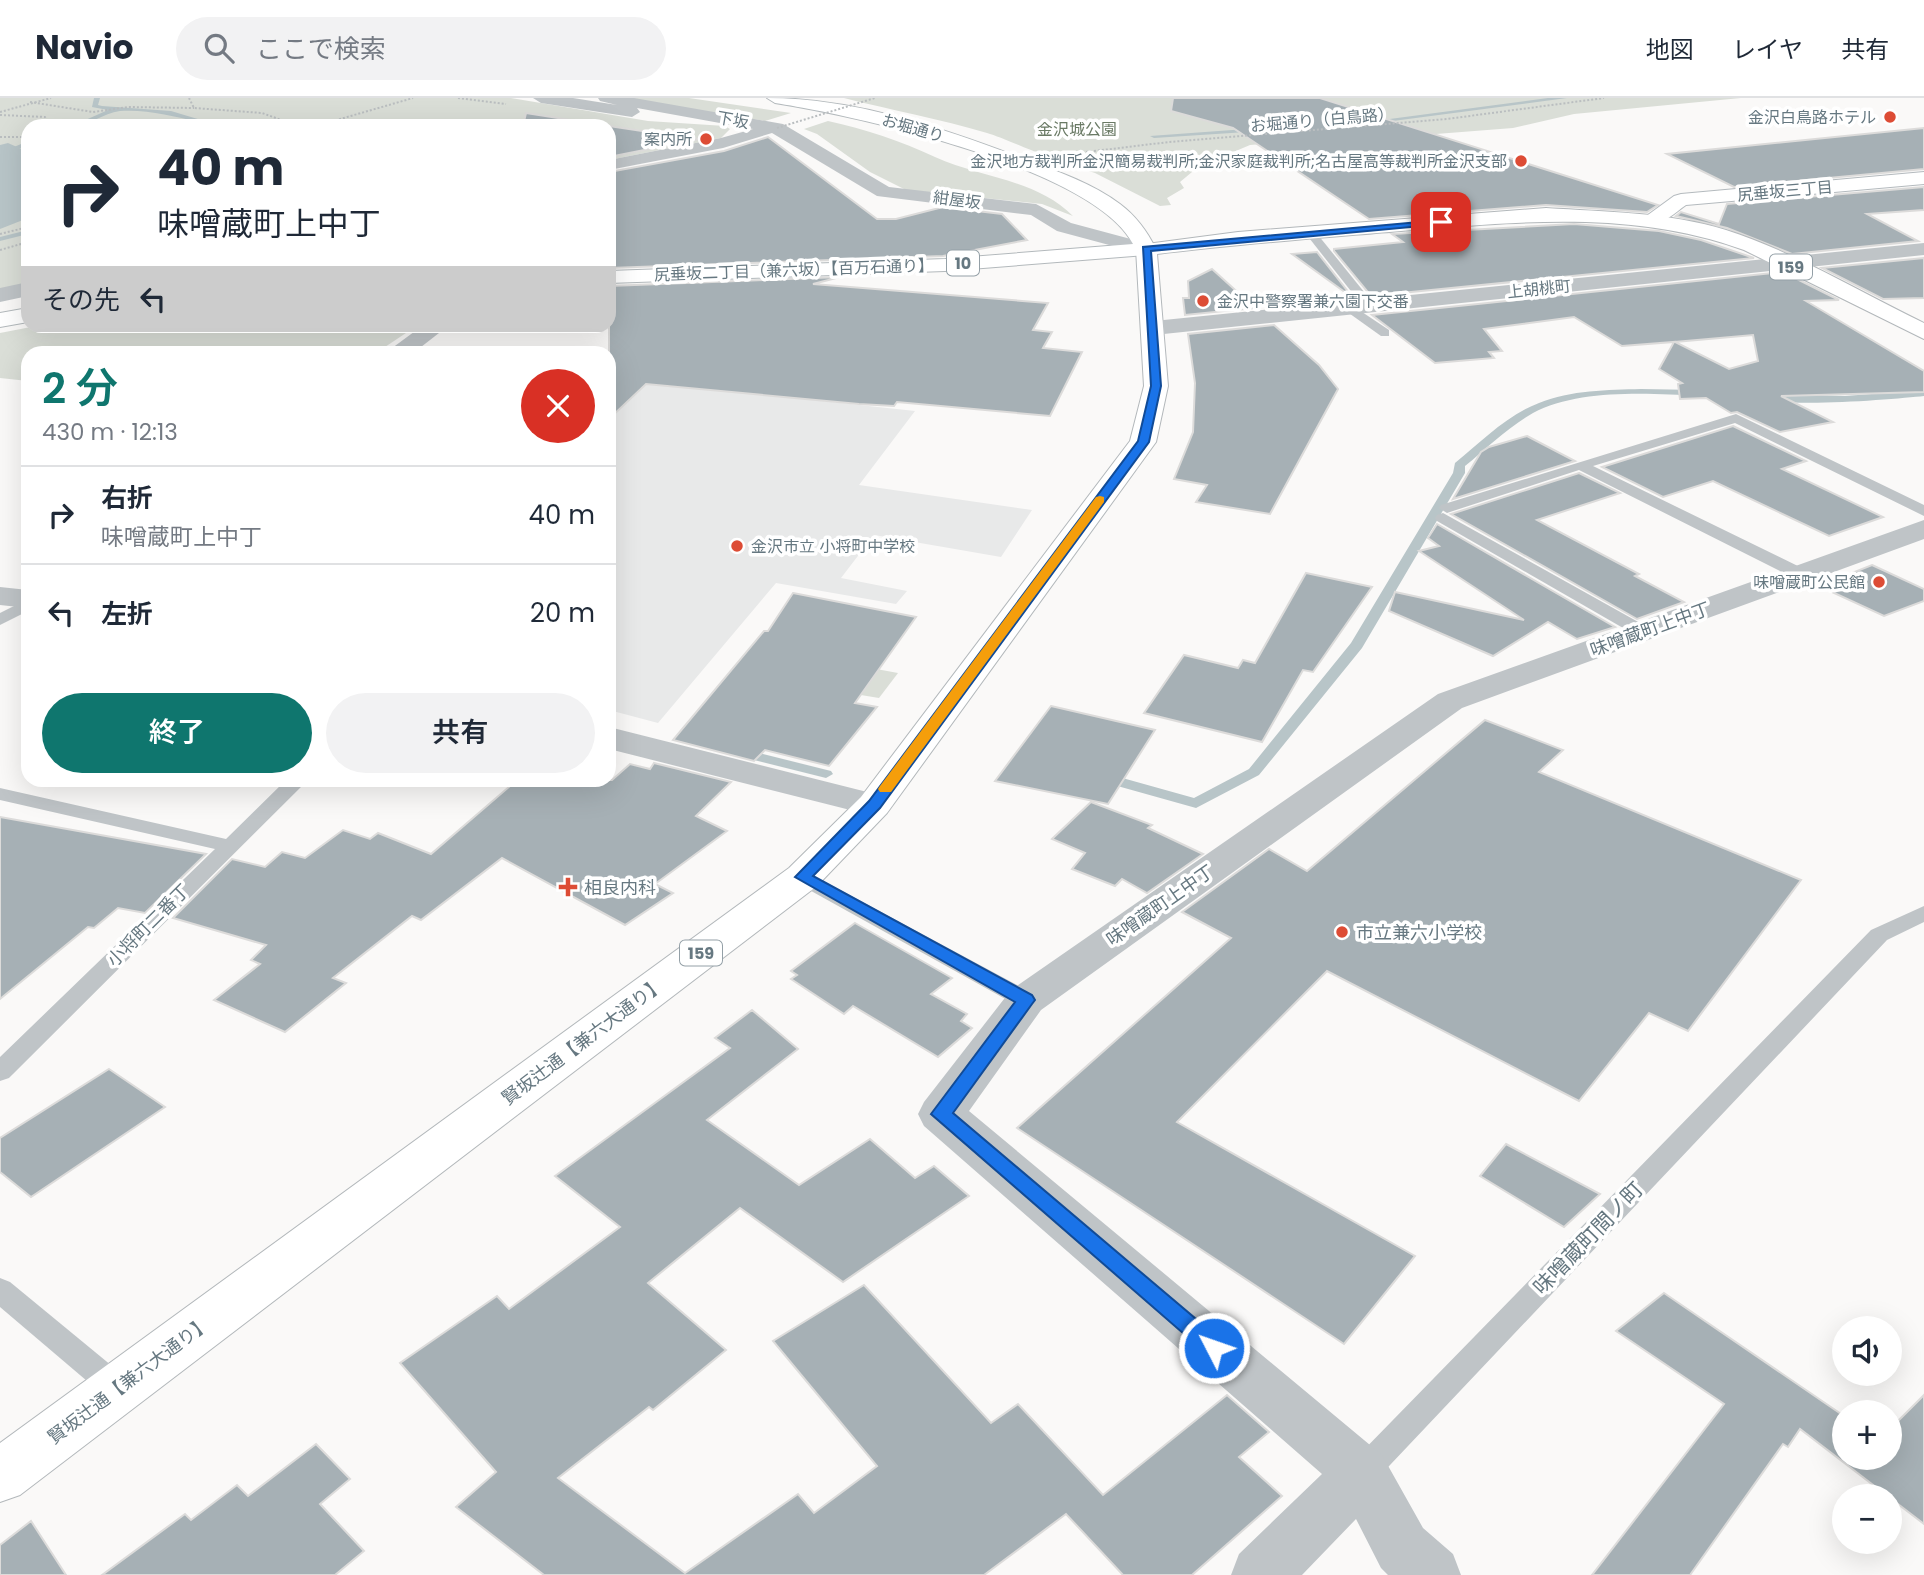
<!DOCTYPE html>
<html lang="ja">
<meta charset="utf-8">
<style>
:root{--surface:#fff;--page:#f2f2f3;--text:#1f2937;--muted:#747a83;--line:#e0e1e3;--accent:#0f766e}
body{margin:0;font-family:Poppins,"Noto Sans JP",sans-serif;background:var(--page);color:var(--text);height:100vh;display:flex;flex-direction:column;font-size:26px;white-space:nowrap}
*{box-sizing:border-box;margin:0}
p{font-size:23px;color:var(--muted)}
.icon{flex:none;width:38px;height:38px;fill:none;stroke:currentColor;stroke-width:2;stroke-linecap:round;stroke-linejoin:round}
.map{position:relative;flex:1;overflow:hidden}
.side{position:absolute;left:21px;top:248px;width:595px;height:441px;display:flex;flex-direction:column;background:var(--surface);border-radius:21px;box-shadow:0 7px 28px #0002}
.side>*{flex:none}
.banner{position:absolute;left:21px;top:21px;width:595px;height:214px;border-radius:21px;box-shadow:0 7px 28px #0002;background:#fff;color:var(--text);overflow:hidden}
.controls{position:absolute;left:1832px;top:1218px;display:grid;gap:14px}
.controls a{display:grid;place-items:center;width:70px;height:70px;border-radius:50%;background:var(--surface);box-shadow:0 7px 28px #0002;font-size:35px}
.pin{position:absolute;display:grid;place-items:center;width:60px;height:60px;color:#fff;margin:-30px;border-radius:14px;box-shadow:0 4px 10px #0006}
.me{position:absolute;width:77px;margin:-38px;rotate:311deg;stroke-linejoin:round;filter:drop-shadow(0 0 5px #0008)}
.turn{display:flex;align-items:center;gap:24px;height:147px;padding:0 21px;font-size:32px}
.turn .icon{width:91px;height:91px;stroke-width:2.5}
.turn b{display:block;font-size:49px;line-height:60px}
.then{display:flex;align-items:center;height:66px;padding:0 21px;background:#0003;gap:14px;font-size:26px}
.round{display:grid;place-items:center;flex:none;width:74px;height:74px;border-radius:37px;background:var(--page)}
.head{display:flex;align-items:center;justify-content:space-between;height:119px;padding:0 21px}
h1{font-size:42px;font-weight:600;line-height:52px;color:var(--accent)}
.primary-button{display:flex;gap:14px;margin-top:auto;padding:14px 21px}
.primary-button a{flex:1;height:80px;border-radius:42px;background:var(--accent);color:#fff;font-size:28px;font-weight:600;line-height:80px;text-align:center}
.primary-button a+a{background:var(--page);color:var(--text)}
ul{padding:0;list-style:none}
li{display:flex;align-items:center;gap:21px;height:98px;padding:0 21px;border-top:2px solid var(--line)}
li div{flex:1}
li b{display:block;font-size:26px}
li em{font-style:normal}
header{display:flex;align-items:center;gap:42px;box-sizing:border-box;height:98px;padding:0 35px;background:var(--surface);border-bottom:2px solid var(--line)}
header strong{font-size:33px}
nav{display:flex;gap:38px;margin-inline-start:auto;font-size:24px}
.search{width:490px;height:63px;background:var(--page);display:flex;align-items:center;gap:18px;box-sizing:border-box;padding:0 24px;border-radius:38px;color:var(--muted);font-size:26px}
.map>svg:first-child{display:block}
</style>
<header>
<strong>Navio</strong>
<div class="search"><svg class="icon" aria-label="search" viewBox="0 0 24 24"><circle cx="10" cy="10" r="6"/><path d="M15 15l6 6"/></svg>ここで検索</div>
<nav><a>地図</a><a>レイヤ</a><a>共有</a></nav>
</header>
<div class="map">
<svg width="1924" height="1477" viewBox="0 0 1924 1477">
<rect width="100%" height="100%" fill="#faf9f8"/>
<polygon fill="#e8e9e9" points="609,280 915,313 859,387 1032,412 1001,459 874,437 841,480 907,493 896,506 776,485 658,625 609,612"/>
<g fill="#daded7">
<polygon points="0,0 511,0 648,23 725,28 730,31 721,40 609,62 609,28 28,28 28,187 0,193"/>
<polygon points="619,0 689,0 791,15 765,23"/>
<path d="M844 0H1741L1574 16 1513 30 1436 36 1403 34 1250 47 1198 69 1180 84 1184 90 1167 100 1171 107 1160 108 1095 75 1070 67 1073 64C1055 65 1008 41 987 35 940 21 891 12 844 0Z"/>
<path d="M828 23C865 31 901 43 935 59 981 80 1036 81 1073 118L1042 106 906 92 870 74 817 36 804 31Z"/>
<polygon points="36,228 405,228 415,229 376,255 28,256 28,283 0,280 0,235"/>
<polygon points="784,554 898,575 879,600 764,581"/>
</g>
<polygon fill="#b8c5c8" points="8,45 28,54 28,120 0,131 0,47"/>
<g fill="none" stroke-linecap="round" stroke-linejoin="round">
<g fill="#b8c5c8" fill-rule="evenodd">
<path d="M94 0H100L98 7 102 8 171 13 201 22 198 24C174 18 145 11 120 13 103 15 89 28 72 28L108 12 92 9Z"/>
<polygon points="1548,0 1567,0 1370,26 1367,24"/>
<polygon points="1260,30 1262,33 1154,40 1150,38"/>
<polygon points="28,43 28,48 18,51 14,49"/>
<polygon points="28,132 28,136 0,143 0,139"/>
<path d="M1641 291 1698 292 1703 295 1698 298C1649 295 1577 291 1533 315 1508 329 1487 350 1465 368V375L1362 550 1259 677 1196 710 1096 682 1093 679 1096 676 1101 674 1194 700 1249 671 1351 545 1453 375 1455 365C1481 344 1507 317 1539 305 1571 292 1608 292 1641 291Z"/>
<path d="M1924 292V298C1897 301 1778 311 1761 299L1766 296 1845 298Z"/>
<polygon points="739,650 831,673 833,676 826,680 734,657 732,654"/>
</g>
</g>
<g fill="#a6b0b5" stroke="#dcdbda" stroke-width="2" fill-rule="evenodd">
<polygon points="1173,0 1320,0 1658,107 1647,114 1546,107 1369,121 1233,30 1171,13"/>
<polygon points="526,15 609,28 523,28"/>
<polygon points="609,28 695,41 715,38 609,59"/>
<polygon points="1924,30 1924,71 1734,89 1667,56"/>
<polygon points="768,39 877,121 896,121 943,109 1002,116 1027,142 943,158 609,170 609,74 724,53"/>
<polygon points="1924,89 1924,112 1867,116 1918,143 1792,156 1727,130 1676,118 1681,114 1719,126 1727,106"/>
<polygon points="1574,126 1659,133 1701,142 1754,160 1371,198 1334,153 1334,151 1403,144 1392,136"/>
<polygon points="1317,154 1353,200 1292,156"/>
<polygon points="1924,160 1924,200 1883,201 1822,170"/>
<polygon points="1212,171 1255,210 1185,217 1183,200 1189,200 1188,183"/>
<path d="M1783 174 1839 202 1806 203 1924 273V294L1781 298 1833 324 1780 334 1737 314 1731 315 1706 300 1680 301 1678 286 1682 285 1659 271 1674 244 1622 248 1574 219 1484 231 1502 253 1489 254 1494 260 1435 265 1372 217ZM1753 237 1758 263 1729 271 1675 244Z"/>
<polygon points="840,179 813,186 1048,205 1033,232 1052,234 1043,250 1082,254 1050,318 897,304 894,308 859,306 646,286 609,321 609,188"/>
<polygon points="1274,227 1319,267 1338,291 1270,416 1196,404 1207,387 1174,381 1193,334 1195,285 1188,236"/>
<polygon points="1733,328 1806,363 1782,371 1883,419 1829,438 1713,383 1663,399 1602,369"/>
<polygon points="1527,338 1575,363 1453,401 1481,354 1489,349"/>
<polygon points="1579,375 1620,395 1537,422 1639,476 1635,478 1684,504 1637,521 1451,416"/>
<polygon points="1437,426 1615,529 1577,541 1548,524 1493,558 1389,513 1395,494 1524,522 1419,453 1439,448 1428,440"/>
<polygon points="1872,467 1924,491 1924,503 1884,518 1819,488"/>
<polygon points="1306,475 1372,489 1313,574 1303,572 1262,644 1144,615 1184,557 1238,570 1243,562 1255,565"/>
<polygon points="793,495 916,519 855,605 877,609 829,668 765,652 754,663 673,642 764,533 768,533"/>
<polygon points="1051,608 1155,632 1108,706 995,683"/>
<polygon points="1485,622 1563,652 1539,674 1801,782 1688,933 1649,915 1579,1003 1327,873 1177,1024 1415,1158 1344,1246 1017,1030 1231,840 1182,814 1269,751 1307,773"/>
<polygon points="654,665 731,684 696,718 727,733 655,786 673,795 625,827 502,760 421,822 412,818 333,880 346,885 285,934 214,902 260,866 251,862 266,847 173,820 232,761 265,769 282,754 305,760 343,732 370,741 378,735 431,756 517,682 612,682 630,666 650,671"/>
<polygon points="1091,704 1152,727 1148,730 1203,756 1147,795 1122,781 1115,788 1072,771 1085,755 1052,741"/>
<polygon points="0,719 206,756 145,815 118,810 94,830 88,829 0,901"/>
<polygon points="855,825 952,880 931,896 967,916 961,923 972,930 938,959 853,908 844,916 791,881 797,877 791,873"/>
<polygon points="752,912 798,951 707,1022 799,1087 870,1041 915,1080 934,1068 969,1098 843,1184 740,1110 648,1185 726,1252 653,1312 649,1309 558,1380 685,1475 798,1396 814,1415 877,1368 773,1243 864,1187 991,1325 1018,1306 1103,1397 1227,1297 1269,1334 1239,1359 1282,1398 1192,1477 1123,1477 1066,1416 984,1477 544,1477 456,1409 496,1374 400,1265 497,1198 509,1211 620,1129 555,1078 730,950 715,940"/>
<polygon points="109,971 165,1009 31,1099 0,1074 0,1040"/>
<polygon points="1506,1046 1600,1096 1564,1129 1480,1078"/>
<polygon points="1664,1195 1844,1318 1844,1360 1890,1360 1890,1331 1924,1297 1924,1426 1800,1331 1788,1349 1783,1346 1690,1477 1592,1477 1724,1306 1616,1233"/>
<polygon points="316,1346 350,1381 320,1406 364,1453 335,1477 102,1477 185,1416 191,1422 237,1387 248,1398"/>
<polygon points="31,1423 66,1477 0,1477 0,1447"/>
</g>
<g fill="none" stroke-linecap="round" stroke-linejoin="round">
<defs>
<path id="secondary" d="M1924 74V86L1686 107C1673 116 1660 130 1644 126L1641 122 1674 98 1681 96Z"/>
<g id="primary">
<path d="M767 0C855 0 943 30 1024 61 1057 73 1092 85 1120 106 1136 118 1147 133 1156 151L1153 155 1146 157 945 173 609 185V173L945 161 1133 146C1093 70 858 18 775 5Z"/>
<polygon points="28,210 28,224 0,229 0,215"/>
</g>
<path id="highway" d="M1546 110C1606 114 1668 114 1726 132 1790 152 1862 195 1924 225V241L1744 152C1631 111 1517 124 1401 133 1319 140 1238 146 1157 156L1168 288 1156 344 887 715 817 788 20 1397 0 1404V1345L789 770 861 699 1130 343 1144 288 1136 151 1139 147 1238 134Z"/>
</defs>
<use href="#secondary" stroke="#b4babe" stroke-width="2"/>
<use href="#primary" stroke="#b3b9bc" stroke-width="2"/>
<use href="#highway" stroke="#b3b8bb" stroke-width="2"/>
<g stroke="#babec0" stroke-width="2" stroke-dasharray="2 2" stroke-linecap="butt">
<polyline points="189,0 194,10 262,15 298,28"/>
<polyline points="458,0 506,6"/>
<polyline points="30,4 93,14 128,9 194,10"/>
<polyline points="0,14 51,0"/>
<polyline points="0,17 45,19 51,28"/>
<polyline points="220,28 240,26"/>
<polyline points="316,28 413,0"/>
<polyline points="0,39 28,39"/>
<polyline points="1086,54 1169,44 1447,21 1604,0"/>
<polyline points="0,136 28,129"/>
<polyline points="0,152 28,144"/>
</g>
<g fill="#bfc4c7" fill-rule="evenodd">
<polygon points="1306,132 1314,132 1373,205 1373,211 1365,211 1306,136"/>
<polygon points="1350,206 1389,232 1389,238 1381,238 1346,213 1344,210"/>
<polygon points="1736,316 1924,407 1924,418 1735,325 1593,368 1808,473 1810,477 1808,481 1796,481 1579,372 1453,413 1447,415 1439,410 1441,407"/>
<polygon points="1443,415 1649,530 1652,534 1649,538 1637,538 1437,423 1435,420 1437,417"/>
<polygon points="28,501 28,513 0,527 0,515"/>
<polygon points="286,682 308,682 9,980 0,983 0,959 215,751 0,702 0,690 226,741"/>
<polygon points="803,772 1034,896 1038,902 1034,908 1026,910 1018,908 795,784 792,779 795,774"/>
<polygon points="1924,808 1924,824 1887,842 1373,1385 1362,1389 1351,1385 1346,1375 1351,1365 1871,832"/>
<polygon points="0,1180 10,1184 129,1282 133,1291 129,1300 118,1304 107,1300 0,1209"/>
</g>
<g fill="#bfc4c7" fill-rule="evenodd">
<polygon points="533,0 573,0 617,7 600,3 598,0 634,0 783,26 889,89 1036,106 1071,125 1153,147 1156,151 1153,155 1139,155 1057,133 1031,117 877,98 772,35 723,50 609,72 609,62 721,40 753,31 637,10 640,14 632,19 541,5"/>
<polygon points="1924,145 1924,157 1154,237 1146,235 1142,230 1146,225 1154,223"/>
<polygon points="28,184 28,198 0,204 0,190"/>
<polygon points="422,228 448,228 412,256 384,256"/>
<polygon points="1924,422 1924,441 1462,610 1041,912 969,1013 1382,1357 1423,1430 1453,1456 1461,1477 1388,1477 1381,1470 1356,1421 1302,1477 1231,1477 1239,1456 1322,1376 924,1028 918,1016 924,1004 1011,892 1438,596"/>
<polygon points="0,489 28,492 28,510 0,507"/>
<polygon points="609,629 887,699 893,707 887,715 874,718 609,651"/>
</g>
<use href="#secondary" fill="#fff" fill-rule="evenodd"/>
<use href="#primary" fill="#fff" fill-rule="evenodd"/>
<use href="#highway" fill="#fff" fill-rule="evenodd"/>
<polyline stroke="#babec0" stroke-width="2" stroke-dasharray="2 2" stroke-linecap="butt" points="777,30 875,0"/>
</g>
<polygon fill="#1a73e8" stroke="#114b97" stroke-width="2" points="1441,122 1444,126 1151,153 1161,288 1149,344 880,710 813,778 1032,897 1035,902 1032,906 953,1015 1222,1243 1226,1250 1222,1256 1214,1259 1207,1256 931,1016 1015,904 795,779 869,703 1138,343 1151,288 1143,149"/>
<polygon fill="#f59e0b" points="1100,398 1104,399 1104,404 891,694 880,694 878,691 880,688 1096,399"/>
<g fill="#dd4c35" stroke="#fff" stroke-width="2.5">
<circle cx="1890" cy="19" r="7"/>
<circle cx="706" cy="41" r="7"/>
<circle cx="1521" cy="63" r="7"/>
<circle cx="1203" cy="203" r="7"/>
<circle cx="737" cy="448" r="7"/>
<circle cx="1879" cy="484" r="7"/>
<path d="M564.5 778.5h7v7h7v7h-7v7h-7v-7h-7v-7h7z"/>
<circle cx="1342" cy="834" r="7"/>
</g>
<g text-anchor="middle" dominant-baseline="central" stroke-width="7" stroke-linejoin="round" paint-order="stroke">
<g font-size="16" fill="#667881" stroke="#fff" text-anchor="end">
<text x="1876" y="19">金沢白鳥路ホテル</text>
<text x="692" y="41">案内所</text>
<text x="1507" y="63">金沢地方裁判所金沢簡易裁判所;金沢家庭裁判所;名古屋高等裁判所金沢支部</text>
<text x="1217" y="203" text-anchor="start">金沢中警察署兼六園下交番</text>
<text x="751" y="448" text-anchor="start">金沢市立 小将町中学校</text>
<text x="1865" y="484">味噌蔵町公民館</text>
</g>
<g font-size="16" fill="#667881" stroke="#fff">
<text transform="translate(733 22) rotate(10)">下坂</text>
<text transform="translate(1322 22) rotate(-5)">お堀通り（白鳥路）</text>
<text transform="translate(913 30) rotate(16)">お堀通り</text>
<text transform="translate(1785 93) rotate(-5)">尻垂坂三丁目</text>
<text transform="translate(957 102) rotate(7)">紺屋坂</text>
<text transform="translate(794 172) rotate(-2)">尻垂坂二丁目（兼六坂）【百万石通り】</text>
<text transform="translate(1539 191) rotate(-6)">上胡桃町</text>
</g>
<g font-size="16" fill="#6a7a65" stroke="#fff">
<text x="1077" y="31">金沢城公園</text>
</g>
<g fill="#fff" stroke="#94a0a7" stroke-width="2">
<rect x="947" y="152.5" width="32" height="25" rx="5"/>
<rect x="1770" y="156.5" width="42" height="25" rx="5"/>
<rect x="680" y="842.5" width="42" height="25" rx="5"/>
</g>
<g font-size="16" font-weight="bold" fill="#667881">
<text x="963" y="165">10</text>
<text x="1791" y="169">159</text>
<text x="701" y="855">159</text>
</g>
<g font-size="18" fill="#667881" stroke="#fff">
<text transform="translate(1650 531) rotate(-20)">味噌蔵町上中丁</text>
<text transform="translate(1160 807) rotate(-35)">味噌蔵町上中丁</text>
<text transform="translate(148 827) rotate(-45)">小将町二番丁</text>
<text transform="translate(583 943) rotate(-37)">賢坂辻通【兼六大通り】</text>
<text transform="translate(129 1282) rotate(-37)">賢坂辻通【兼六大通り】</text>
</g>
<g font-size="18" fill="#667881" stroke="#fff" text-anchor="start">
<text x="584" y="789">相良内科</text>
<text x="1356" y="834">市立兼六小学校</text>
</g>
<g font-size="21" fill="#667881" stroke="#fff">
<text transform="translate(1588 1140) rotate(-46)">味噌蔵町間ノ町</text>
</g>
</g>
</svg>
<div class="controls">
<a><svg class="icon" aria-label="sound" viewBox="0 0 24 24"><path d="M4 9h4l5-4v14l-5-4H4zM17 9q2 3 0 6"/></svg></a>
<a>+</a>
<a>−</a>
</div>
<div class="pin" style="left:1441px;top:124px;background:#d93025"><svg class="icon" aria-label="arrive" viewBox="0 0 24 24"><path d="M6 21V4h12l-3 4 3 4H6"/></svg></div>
<svg class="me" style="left:1214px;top:1250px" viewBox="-20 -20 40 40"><circle r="17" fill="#1a73e8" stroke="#fff" stroke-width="3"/><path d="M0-11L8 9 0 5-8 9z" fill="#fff"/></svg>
<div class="banner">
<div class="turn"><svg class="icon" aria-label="right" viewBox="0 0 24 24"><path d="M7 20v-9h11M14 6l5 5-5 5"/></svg><div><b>40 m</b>味噌蔵町上中丁</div></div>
<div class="then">その先<svg class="icon" aria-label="left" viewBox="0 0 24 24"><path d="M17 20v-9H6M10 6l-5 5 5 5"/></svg></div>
</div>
<section class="side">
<div class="head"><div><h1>2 分</h1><p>430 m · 12:13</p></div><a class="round" style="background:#d93025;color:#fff"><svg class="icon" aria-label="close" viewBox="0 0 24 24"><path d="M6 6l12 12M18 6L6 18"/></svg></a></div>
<ul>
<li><svg class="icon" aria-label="right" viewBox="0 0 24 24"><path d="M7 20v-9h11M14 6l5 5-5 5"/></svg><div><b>右折</b><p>味噌蔵町上中丁</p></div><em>40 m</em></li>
<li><svg class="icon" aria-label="left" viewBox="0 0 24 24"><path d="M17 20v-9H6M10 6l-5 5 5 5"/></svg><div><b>左折</b></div><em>20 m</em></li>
</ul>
<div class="primary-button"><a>終了</a><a>共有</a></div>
</section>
</div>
